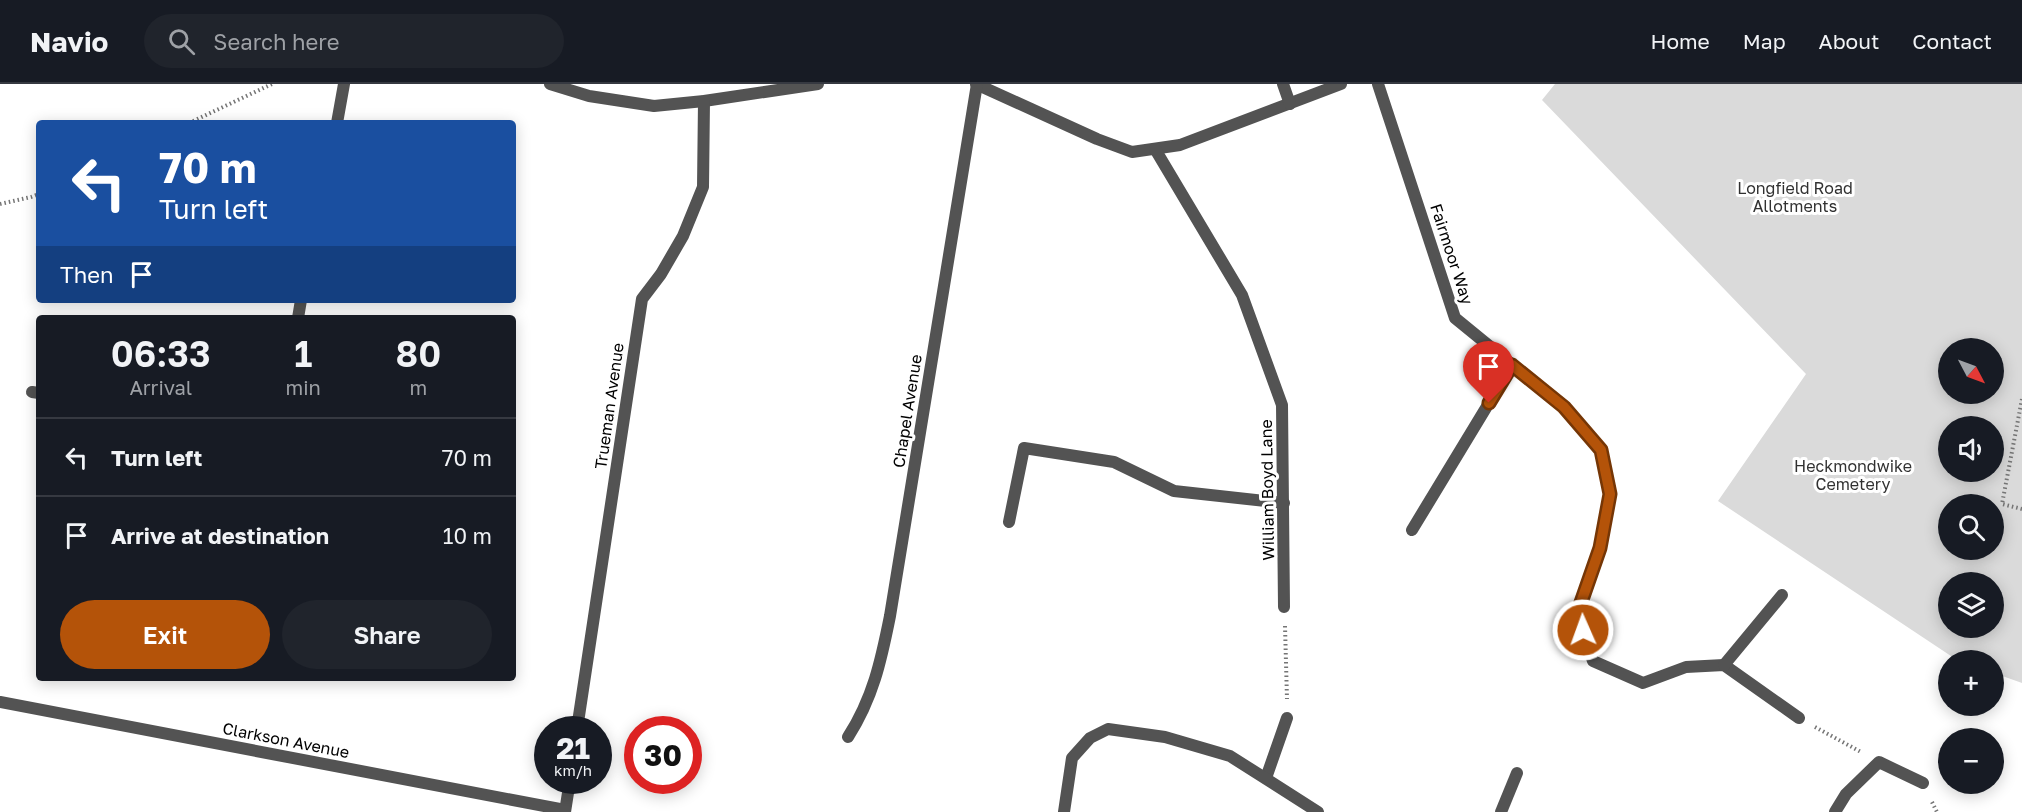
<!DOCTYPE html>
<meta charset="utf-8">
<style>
:root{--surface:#171b24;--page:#20242c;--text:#f1f3f6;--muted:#9ea1a6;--line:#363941;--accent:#b45309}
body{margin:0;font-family:"Golos Text",sans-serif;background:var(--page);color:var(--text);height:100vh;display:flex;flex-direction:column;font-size:22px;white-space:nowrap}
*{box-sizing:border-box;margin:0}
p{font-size:20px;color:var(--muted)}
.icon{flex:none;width:33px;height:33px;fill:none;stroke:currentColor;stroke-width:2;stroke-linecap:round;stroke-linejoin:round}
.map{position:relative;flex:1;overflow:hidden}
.side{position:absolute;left:36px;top:231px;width:480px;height:366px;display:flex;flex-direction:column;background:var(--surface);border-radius:6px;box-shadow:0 3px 15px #0003}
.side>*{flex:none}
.hud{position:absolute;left:36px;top:36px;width:480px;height:183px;border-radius:6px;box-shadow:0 3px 15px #0003;background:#1a4fa0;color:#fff;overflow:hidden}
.needle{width:39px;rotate:131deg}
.fabs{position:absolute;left:1938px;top:254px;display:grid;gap:12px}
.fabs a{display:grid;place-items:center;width:66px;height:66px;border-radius:50%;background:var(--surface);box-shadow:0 3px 15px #0003;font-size:30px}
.speed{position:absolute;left:534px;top:632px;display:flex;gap:12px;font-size:30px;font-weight:700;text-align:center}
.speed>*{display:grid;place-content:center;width:78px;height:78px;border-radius:50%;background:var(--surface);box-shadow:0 3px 15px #0003;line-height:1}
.speed small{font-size:15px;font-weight:400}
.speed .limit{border:9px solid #d22;background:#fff;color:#111}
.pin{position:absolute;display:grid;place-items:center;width:51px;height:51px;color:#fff;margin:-62px -26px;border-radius:50% 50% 50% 0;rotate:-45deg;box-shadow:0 0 6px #0007}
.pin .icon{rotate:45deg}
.me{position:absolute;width:66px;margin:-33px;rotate:358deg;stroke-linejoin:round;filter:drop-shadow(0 0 4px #0008)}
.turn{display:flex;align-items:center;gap:21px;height:126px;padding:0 24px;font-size:27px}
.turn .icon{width:78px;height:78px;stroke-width:2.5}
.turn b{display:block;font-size:42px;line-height:51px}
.then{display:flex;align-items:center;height:57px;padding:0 24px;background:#0003;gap:12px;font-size:22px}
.eta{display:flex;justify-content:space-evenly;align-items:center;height:102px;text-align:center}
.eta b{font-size:36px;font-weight:600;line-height:42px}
.button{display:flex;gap:12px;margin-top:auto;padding:12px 24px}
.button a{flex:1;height:69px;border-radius:36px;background:var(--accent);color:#fff;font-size:24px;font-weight:600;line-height:69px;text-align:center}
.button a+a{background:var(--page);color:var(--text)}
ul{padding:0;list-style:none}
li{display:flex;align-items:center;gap:18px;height:78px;padding:0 24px;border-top:2px solid var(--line)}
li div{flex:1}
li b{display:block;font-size:22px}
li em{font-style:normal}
header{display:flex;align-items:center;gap:36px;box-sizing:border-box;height:84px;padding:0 30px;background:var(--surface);border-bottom:2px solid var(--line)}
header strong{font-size:28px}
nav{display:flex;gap:33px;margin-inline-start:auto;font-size:21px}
.search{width:420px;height:54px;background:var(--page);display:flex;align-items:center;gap:15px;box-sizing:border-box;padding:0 21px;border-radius:33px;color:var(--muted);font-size:22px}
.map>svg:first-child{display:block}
</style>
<header>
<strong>Navio</strong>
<div class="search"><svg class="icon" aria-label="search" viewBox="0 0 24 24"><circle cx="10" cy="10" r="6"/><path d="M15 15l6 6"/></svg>Search here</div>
<nav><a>Home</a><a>Map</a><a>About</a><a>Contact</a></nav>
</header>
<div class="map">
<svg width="2022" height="728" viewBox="0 0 2022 728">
<rect width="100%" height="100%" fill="#fff"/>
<path fill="#dadada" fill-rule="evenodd" d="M1555 0H2022V599L1994 589V576H1957L1718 417 1806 290 1542 16ZM1948 264H1994V309H1948ZM1948 342H1994V387H1948ZM1948 420H1994V465H1948ZM1948 498H1994V543H1948Z"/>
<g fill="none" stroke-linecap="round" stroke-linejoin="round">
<g stroke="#757575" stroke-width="4" stroke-dasharray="1.5 3" stroke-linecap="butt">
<polyline points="189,39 272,0"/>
<polyline points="0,120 31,113 39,110"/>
<polyline points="2022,315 2002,420 2022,425"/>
<polyline points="1285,542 1287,615"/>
<polyline points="1815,643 1861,668"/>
<polyline points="1932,718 1937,728"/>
</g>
<g stroke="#535353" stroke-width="12">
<polyline points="1009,438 1024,364 1114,378 1174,407 1284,419"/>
<polyline points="1412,446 1512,281"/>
<polyline points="1501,728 1517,689"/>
</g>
<g stroke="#535353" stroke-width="12">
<polyline points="550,0 589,12 654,22 704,17 818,0"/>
<polyline points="976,0 1097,55 1132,68 1180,61 1341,0"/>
<polyline points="1283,0 1290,20"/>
<polyline points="1378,0 1455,234 1564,323 1601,366 1610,410 1600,463 1577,530 1593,577 1643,599 1686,583 1724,581 1799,634"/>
<polyline points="337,39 344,0"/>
<polyline points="1155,65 1242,211 1282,321 1284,523"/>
<polyline points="298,234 301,216"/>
<polyline points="32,308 39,309"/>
<polyline points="1724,581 1782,511"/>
<polyline points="0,618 565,726"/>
<polyline points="577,645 642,215 661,190 683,152 703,103 704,17"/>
<path d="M848 653C873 614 881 577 890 532L977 0"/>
<polyline points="1266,694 1287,634"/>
<polyline points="565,728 570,696"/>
<polyline points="1064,728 1072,674 1090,654 1108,645 1165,653 1230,672 1318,728"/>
<polyline points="1835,728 1846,710 1879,678 1923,699"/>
</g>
</g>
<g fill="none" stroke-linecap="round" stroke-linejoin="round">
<defs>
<polyline id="route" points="1489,319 1512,281 1564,323 1601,366 1610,410 1600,464 1577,530 1583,546"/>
</defs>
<use href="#route" stroke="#753606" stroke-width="15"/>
<use href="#route" stroke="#b45309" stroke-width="10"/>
</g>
<g text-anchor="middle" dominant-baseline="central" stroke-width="6" stroke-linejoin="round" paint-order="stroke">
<g font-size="16" fill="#313131" stroke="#fff">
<text x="1795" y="104">Longfield Road<tspan x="1795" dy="18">Allotments</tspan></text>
<text x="1853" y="382">Heckmondwike<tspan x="1853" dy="18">Cemetery</tspan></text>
</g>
<g font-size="16" fill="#000" stroke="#fff">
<text transform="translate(1452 170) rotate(72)">Fairmoor Way</text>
<text transform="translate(609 322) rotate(-82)">Trueman Avenue</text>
<text transform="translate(907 327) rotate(-81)">Chapel Avenue</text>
<text transform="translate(1267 406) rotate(-91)">William Boyd Lane</text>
<text transform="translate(286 656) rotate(11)">Clarkson Avenue</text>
</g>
</g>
</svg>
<div class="fabs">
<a><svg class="needle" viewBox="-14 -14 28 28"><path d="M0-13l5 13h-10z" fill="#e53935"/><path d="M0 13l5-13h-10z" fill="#9ea1a6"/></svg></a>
<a><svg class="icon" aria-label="sound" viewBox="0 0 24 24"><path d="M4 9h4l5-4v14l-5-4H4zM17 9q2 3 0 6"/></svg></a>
<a><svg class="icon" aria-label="search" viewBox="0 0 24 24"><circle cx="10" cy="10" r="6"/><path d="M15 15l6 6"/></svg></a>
<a><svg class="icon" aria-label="layers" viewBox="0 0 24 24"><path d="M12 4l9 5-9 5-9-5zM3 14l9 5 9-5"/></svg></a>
<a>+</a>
<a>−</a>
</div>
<div class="speed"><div>21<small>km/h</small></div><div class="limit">30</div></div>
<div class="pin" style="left:1489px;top:319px;background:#d93025"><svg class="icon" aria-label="arrive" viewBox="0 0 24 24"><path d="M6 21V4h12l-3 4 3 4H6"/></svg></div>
<svg class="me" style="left:1583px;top:546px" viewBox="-20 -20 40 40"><circle r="17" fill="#b45309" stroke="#fff" stroke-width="3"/><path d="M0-11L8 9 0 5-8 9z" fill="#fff"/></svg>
<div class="hud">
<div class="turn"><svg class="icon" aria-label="left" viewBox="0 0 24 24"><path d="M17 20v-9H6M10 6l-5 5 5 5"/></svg><div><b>70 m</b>Turn left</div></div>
<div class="then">Then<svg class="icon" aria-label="arrive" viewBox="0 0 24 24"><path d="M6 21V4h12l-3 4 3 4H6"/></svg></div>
</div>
<section class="side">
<div class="eta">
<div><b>06:33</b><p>Arrival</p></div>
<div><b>1</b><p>min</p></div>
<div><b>80</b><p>m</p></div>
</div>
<ul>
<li><svg class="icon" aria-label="left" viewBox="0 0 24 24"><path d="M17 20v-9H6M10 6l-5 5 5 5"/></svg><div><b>Turn left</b></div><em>70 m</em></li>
<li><svg class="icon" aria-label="arrive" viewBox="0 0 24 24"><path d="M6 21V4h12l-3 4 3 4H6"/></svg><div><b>Arrive at destination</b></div><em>10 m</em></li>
</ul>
<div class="button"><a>Exit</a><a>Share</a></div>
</section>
</div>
